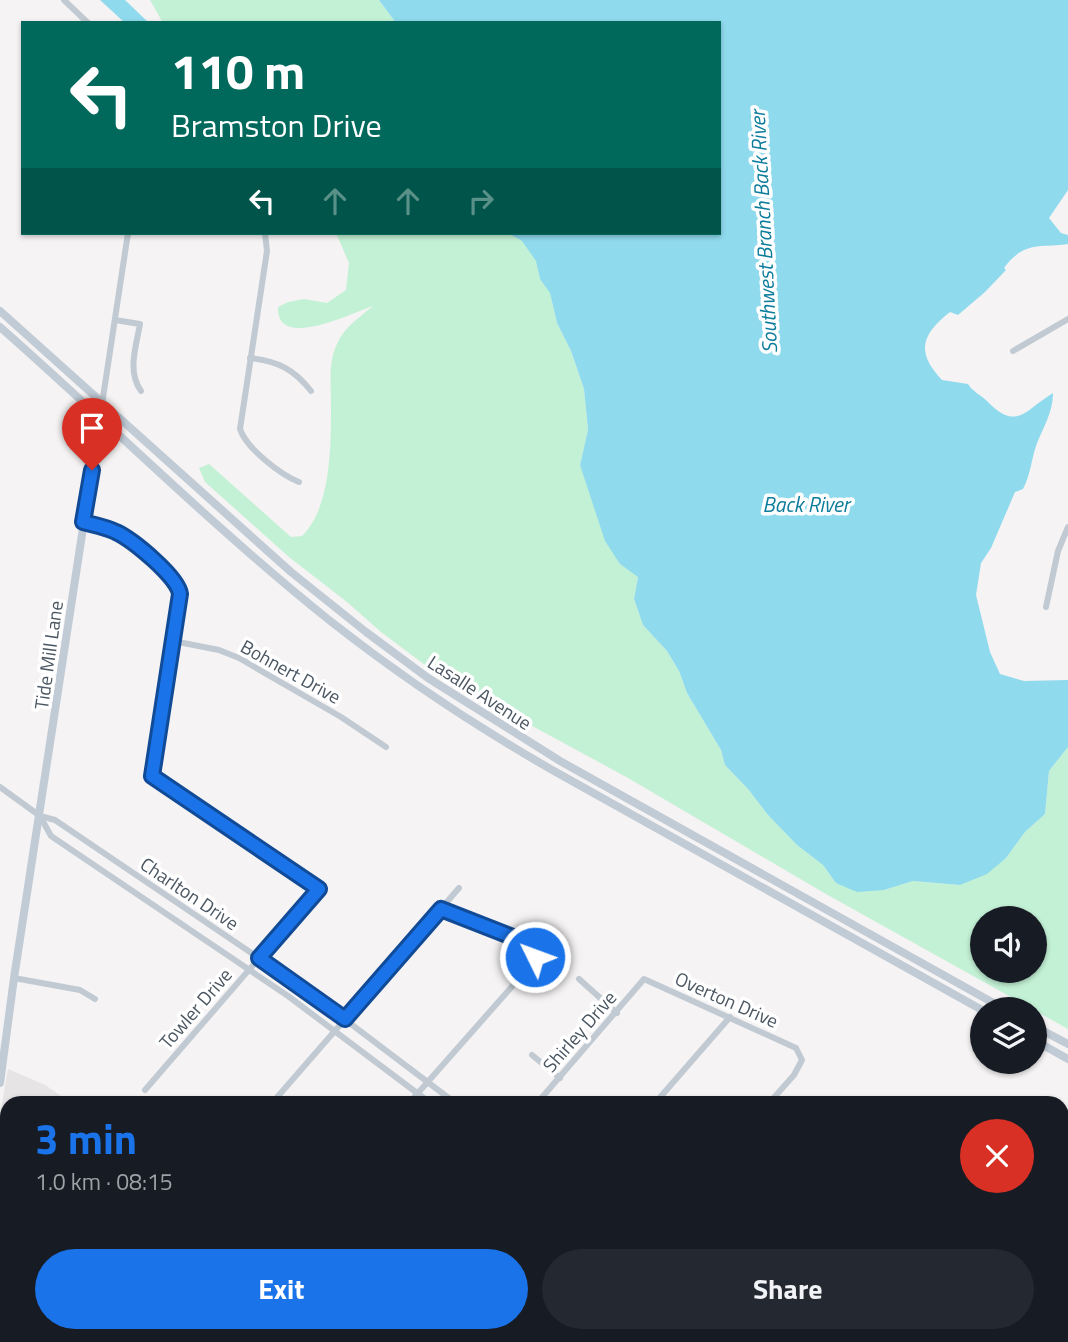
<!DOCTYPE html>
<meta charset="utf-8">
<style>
:root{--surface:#171b24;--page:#242831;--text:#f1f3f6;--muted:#9ea1a6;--accent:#1a73e8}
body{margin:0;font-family:"Titillium Web",sans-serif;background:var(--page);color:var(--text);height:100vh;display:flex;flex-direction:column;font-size:26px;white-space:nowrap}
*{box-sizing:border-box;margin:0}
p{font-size:23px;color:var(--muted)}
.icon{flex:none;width:38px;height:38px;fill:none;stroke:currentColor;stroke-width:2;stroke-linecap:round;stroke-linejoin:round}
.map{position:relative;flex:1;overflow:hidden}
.panel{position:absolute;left:0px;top:1096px;width:1069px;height:247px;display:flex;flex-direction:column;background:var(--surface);border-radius:21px 21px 0 0;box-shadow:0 2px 5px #0004}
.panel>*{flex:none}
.top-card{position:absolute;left:21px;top:21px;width:700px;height:214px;border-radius:0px;box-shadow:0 2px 5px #0004;background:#00695c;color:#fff;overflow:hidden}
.buttons{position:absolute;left:970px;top:906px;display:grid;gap:14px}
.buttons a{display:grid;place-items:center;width:77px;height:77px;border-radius:50%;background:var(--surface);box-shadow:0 2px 5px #0004;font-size:35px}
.pin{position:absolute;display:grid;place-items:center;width:60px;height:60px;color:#fff;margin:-72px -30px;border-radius:50% 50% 50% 0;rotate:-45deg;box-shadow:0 0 7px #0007}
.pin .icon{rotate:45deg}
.me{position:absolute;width:77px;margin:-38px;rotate:312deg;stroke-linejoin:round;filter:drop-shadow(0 0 5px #0008)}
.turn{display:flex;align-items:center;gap:24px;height:147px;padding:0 35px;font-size:32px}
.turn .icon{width:91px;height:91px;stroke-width:2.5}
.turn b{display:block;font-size:49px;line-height:60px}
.lanes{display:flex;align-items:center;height:66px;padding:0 35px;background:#0003;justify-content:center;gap:35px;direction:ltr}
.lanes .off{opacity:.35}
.round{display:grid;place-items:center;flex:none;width:74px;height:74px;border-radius:37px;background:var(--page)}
.head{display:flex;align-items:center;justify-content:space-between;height:119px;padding:0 35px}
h1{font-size:42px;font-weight:700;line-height:52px;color:var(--accent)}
.cta{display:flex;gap:14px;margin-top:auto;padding:14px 35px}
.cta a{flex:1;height:80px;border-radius:42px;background:var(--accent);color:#fff;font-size:28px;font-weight:700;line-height:80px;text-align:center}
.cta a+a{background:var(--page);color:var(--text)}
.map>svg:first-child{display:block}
</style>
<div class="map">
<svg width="1068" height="1342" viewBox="0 0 1068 1342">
<rect width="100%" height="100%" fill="#f5f3f3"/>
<g fill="#e6e4e5">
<polygon points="8,1069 45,1085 70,1102 7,1102 7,1308 0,1304 0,1116"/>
<polygon points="50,1335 199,1335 189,1342 61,1342"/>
</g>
<g fill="#c3f1d5" fill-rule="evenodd">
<polygon points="150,0 379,0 396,23 163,23"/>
<path d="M336 233H508L522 241 537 261 540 279 550 292 557 323 571 351 584 389 588 430 580 465 620 564 638 576 634 599 643 625 667 651 679 671 687 693 721 750 725 765 748 789 768 815 797 845 823 865 836 883 884 890 913 881 960 885 1006 858 1025 832 1045 814 1049 771 1068 747V1029L826 894 628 778 505 711H496L433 671 381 632 347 602 289 557 205 482 199 468 209 464 291 537 302 536C332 507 331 442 331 403 331 383 328 363 337 344 344 327 360 317 373 306 356 311 276 352 278 307L288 302 304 299 327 303 346 290 349 263ZM982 919H1034V971H982Z"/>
</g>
<g fill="#90daee">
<polygon points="100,0 125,0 149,23 125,23"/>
<path d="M379 0H1068V190L1049 218 1061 233 1068 235V244C1038 248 1024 241 1004 268L1006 270 985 292 958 315 950 312C922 334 915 352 942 380L968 384C973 392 981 395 988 402 1017 432 1026 409 1053 393 1053 413 1043 427 1036 446 1031 461 1031 473 1023 489L1015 492 991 548 981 563 976 595 990 652 1000 674 1024 681 1068 680V747L1049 771 1045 814 1025 832 1006 858 987 874 960 885 913 881 884 890 857 892 836 883 823 865 797 845 768 815 748 789 725 765 721 750 687 693 679 671 667 651 643 625 634 599 638 577 620 564 605 541 580 465 588 430 584 389 571 351 557 323 550 293 540 279 536 261 522 241 508 233H719V23H396Z"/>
</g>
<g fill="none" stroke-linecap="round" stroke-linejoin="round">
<g stroke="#c1cad2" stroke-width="6">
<polyline points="64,0 88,23"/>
<path d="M265 233 267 251 240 429C246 448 281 475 299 482"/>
<path d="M115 320 140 324C136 347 127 371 141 391"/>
<polyline points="1013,351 1068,319"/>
<path d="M250 358C277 361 294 369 311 391"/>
<polyline points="102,404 128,233"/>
<path d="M84 522C95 525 106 527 116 532 133 540 178 577 180 595L152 776 319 889 145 1090"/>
<polyline points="1046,607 1058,551 1068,527"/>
<polyline points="173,641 219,650 239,658 341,717 386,747"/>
<polyline points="0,787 40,816 55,820 306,990 454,1102"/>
<polyline points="40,816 51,836 288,996 429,1102"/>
<polyline points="14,978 80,990 95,999"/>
<polyline points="579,979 617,1013"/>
<polyline points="532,1055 560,1078"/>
<polyline points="273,1102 459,888"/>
<path d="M410 1102 531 965C536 957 536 949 528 943L441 909"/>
<polyline points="538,1102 644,979 796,1048 802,1060 794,1075 770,1102"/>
<polyline points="656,1102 730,1017"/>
<polyline points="1062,1197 1068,1199"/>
<polyline points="1062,1290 1068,1288"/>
<polyline points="619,1335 622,1342"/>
<polyline points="636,1335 639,1342"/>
<polyline points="206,1338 208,1342"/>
<polyline points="275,1342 285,1335"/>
<polyline points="504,1342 516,1335"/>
<polyline points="827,1342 830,1335"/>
</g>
<g stroke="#c1cbd6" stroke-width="8">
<polyline points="0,311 291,572 366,632 428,678 560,761 1006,1010"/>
<path d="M0 327C110 424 214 528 329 620 400 676 475 726 554 771L982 1010"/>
<polyline points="1034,1026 1068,1044"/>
<polyline points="1034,1040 1068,1059"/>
<polyline points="0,1083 14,978 102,404"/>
</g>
</g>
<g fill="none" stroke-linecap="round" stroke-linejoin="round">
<defs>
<path id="route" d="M92 470 83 522C95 525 106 527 116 532 133 540 178 577 180 594L152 776 319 889 259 958 345 1019 441 909 528 943 534 949 535 957"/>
</defs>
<use href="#route" stroke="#114b97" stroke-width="18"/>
<use href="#route" stroke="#1a73e8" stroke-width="12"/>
</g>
<g text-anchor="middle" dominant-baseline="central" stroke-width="7" stroke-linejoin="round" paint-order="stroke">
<g font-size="19" fill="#4a5661" stroke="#fff">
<text transform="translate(48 655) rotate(-82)">Tide Mill Lane</text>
<text transform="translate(291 671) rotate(29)">Bohnert Drive</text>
<text transform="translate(480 692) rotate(33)">Lasalle Avenue</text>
<text transform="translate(190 893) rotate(34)">Charlton Drive</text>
<text transform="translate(727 999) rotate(24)">Overton Drive</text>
<text transform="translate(195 1008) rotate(-49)">Towler Drive</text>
<text transform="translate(579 1031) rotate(-49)">Shirley Drive</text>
</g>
<g font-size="21" font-style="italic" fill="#0c7c9b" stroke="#fff">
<text transform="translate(763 232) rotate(-93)">Southwest Branch Back River</text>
<text x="806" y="504">Back River</text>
</g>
</g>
</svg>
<div class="buttons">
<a><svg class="icon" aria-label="sound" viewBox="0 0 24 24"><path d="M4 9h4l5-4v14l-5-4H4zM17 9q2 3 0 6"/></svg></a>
<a><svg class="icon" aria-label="layers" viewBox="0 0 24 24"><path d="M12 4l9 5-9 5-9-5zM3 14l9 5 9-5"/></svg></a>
</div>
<div class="pin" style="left:92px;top:470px;background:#d93025"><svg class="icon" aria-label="arrive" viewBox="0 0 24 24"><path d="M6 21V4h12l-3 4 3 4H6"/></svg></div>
<svg class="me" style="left:535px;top:957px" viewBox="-20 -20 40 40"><circle r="17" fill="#1a73e8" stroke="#fff" stroke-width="3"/><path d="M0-11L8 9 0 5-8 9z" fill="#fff"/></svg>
<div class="top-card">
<div class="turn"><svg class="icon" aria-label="left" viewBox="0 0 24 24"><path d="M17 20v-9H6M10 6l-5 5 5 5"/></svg><div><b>110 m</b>Bramston Drive</div></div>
<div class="lanes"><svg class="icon" aria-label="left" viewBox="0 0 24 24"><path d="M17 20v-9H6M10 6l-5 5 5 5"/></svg><svg class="icon off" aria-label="ahead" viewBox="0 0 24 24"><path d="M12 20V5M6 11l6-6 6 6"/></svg><svg class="icon off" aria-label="ahead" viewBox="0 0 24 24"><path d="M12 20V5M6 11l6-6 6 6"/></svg><svg class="icon off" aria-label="right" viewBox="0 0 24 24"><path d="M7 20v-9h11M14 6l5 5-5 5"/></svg></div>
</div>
<section class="panel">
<div class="head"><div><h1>3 min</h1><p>1.0 km · 08:15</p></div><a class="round" style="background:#d93025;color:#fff"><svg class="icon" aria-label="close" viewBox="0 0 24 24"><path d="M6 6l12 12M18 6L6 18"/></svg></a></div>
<div class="cta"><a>Exit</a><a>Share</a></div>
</section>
</div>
